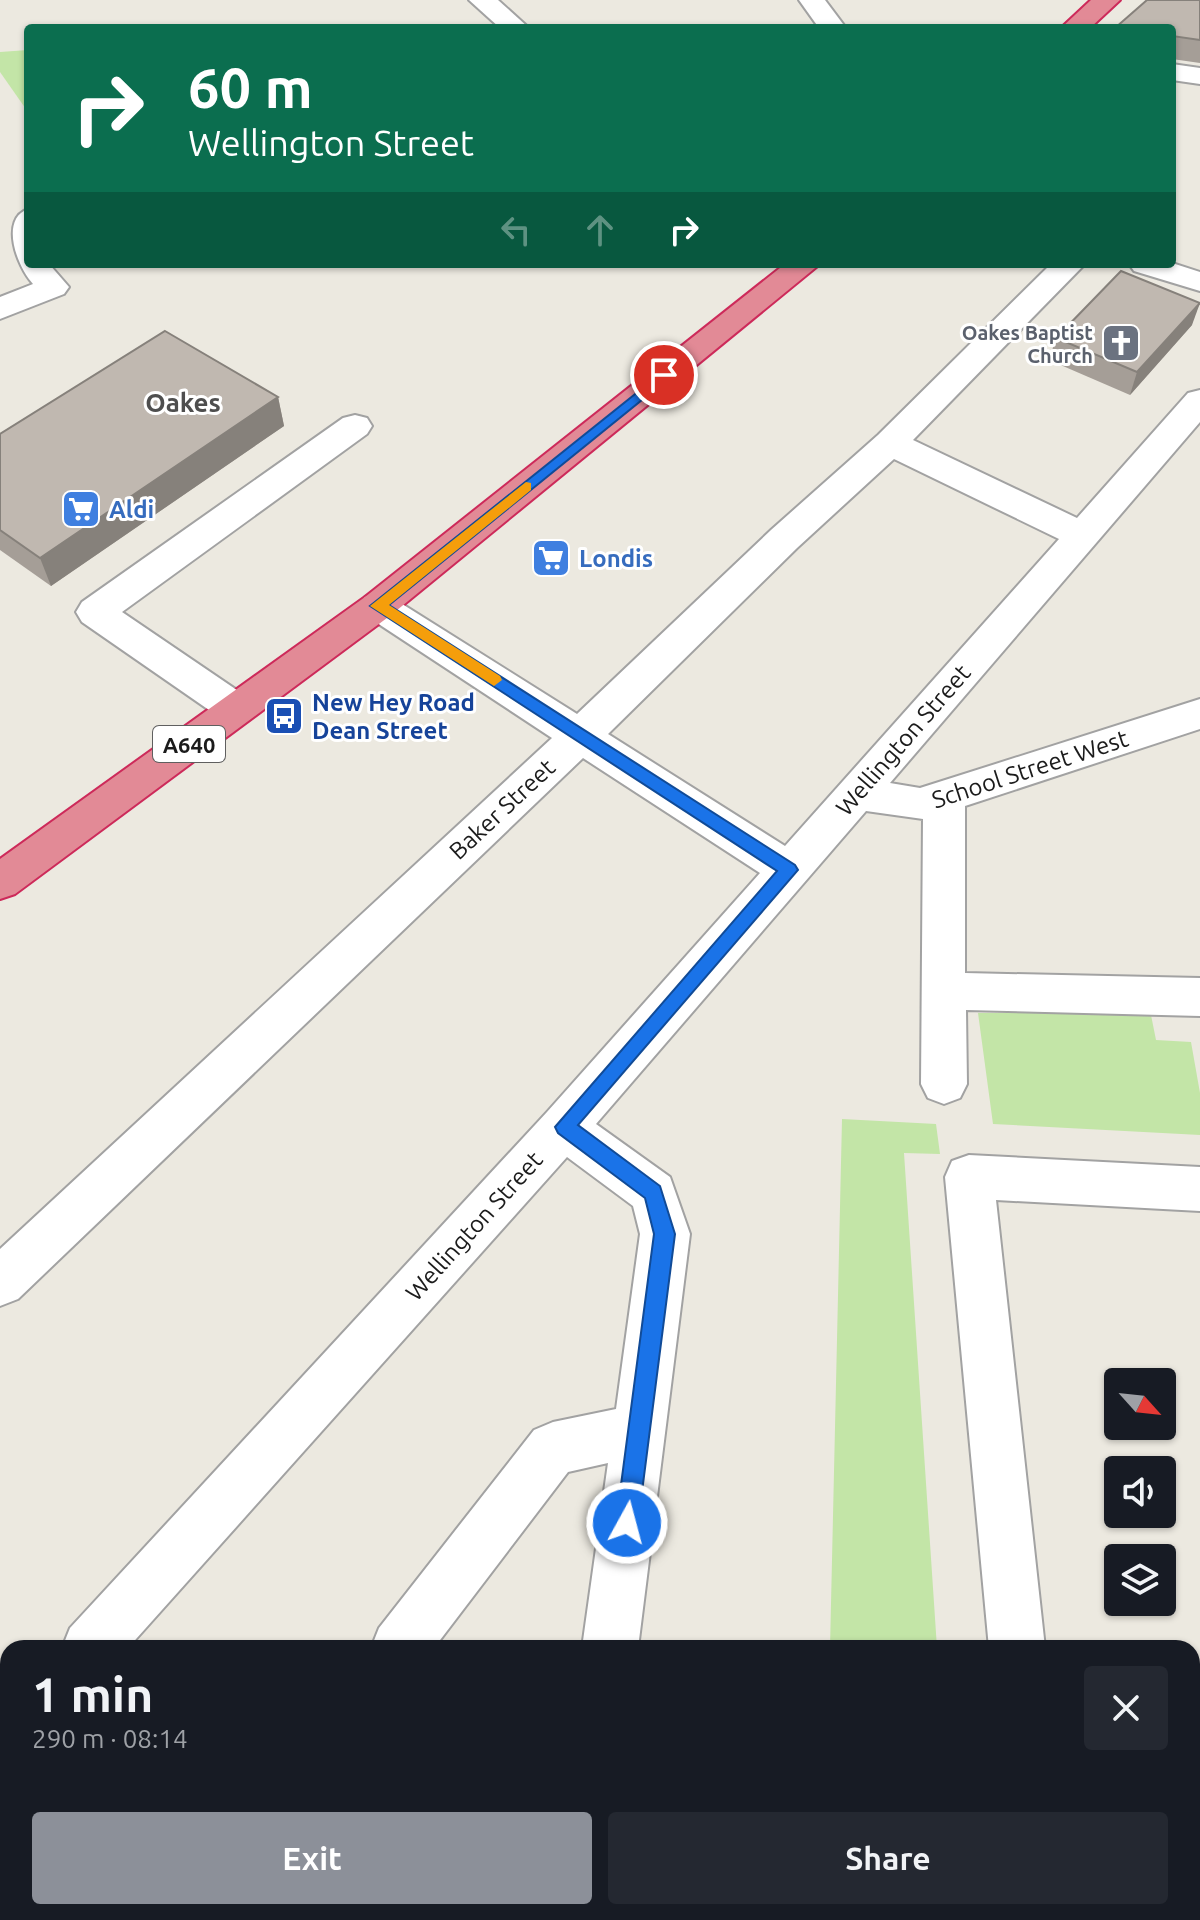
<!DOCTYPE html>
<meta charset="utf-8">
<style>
:root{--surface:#171b24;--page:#242831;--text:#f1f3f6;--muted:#9ea1a6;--accent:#8c9099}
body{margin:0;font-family:Ubuntu,sans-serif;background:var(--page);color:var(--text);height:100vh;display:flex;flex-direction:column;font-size:30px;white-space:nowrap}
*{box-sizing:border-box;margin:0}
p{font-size:26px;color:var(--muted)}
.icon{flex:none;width:44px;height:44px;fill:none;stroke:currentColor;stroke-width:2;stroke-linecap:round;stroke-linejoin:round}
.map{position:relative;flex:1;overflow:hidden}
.side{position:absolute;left:0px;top:1640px;width:1200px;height:280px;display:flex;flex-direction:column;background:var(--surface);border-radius:24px 24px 0 0;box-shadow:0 2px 6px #0004}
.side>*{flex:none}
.guide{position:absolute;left:24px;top:24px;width:1152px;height:244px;border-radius:8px;box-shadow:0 2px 6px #0004;background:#0b6e4f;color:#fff;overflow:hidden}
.needle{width:52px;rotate:117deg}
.fabs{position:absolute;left:1104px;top:1368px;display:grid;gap:16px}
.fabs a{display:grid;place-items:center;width:72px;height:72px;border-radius:8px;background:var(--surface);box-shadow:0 2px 6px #0004;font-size:40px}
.pin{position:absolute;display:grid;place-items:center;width:68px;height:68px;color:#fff;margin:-34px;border:4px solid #fff;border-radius:50%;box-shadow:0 2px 8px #0007}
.me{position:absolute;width:88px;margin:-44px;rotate:7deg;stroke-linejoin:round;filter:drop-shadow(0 0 6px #0008)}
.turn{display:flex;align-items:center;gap:28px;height:168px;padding:0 32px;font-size:36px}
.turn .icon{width:104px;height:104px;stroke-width:2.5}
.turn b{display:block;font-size:56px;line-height:68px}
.lanes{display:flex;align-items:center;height:76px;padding:0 32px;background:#0003;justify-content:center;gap:40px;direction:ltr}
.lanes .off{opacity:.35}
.round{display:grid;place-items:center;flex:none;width:84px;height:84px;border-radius:8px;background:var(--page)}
.headline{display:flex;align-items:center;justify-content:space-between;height:136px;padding:0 32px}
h1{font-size:48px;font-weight:700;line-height:60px}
.cta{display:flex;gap:16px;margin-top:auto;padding:16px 32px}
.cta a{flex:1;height:92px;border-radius:8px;background:var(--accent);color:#fff;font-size:32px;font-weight:700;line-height:92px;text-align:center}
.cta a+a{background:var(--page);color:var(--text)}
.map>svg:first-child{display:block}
</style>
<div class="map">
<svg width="1200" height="1920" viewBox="0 0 1200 1920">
<rect width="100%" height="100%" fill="#ece9e0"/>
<g fill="#c3e5a7">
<polygon points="28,50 28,112 0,72 0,52"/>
<polygon points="1009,1010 1151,1015 1156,1040 1191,1042 1200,1093 1200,1135 993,1124 978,1013 1007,1013"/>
<polygon points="842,1119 936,1124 940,1154 904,1153 937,1648 830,1648"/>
<polygon points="664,1912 880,1912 869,1920 662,1920"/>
</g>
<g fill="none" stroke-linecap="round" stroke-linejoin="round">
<defs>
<g id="minor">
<polygon points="469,0 498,0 529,28 500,28"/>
<polygon points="799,0 825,0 846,28 819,28"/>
<polygon points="1172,64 1200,68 1200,84 1172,80"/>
<path d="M28 209V264H49L69 287 64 294 0 319V297L33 284C16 265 0 219 28 209Z"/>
<polygon points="1172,263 1200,272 1200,291 1134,271 1129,264"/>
<path d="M1051 264H1085L913 440 1077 518 1188 393 1200 390V422L890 783 920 788 1200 699V729L965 806V973L1200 978V1016L966 1010 967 1084 960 1098 944 1104 928 1098 921 1084 923 819 866 811 596 1124 670 1177 690 1234 638 1648H582L608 1463 568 1472 434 1648H371L379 1628 534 1430 553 1422 616 1409 640 1234 633 1206 567 1157 128 1648H62L70 1628 547 1112 760 873 583 758 18 1299 0 1306V1249L552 738 365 615 359 606 365 597 378 593 391 597 577 714 771 530 878 435ZM894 459 1059 539 785 846 608 734 797 548Z"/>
<polygon points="355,415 367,418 372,426 367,434 122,612 250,699 256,709 250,719 236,724 222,719 82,622 76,612 82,602 343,418"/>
<polygon points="969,1155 1200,1167 1200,1211 996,1200 1045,1648 989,1648 945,1177 952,1161"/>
<polygon points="0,1677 8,1680 8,1745 0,1742"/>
<rect x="1192" y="1705" width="8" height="58"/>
<polygon points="161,1912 227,1912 223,1920 158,1920"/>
<polygon points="545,1912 607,1912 606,1920 544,1920"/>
</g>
<g id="highway">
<polygon points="1091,0 1120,0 1090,28 1061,28"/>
<polygon points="785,264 820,264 391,615 15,894 0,899 0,859 365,597"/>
</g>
</defs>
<use href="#minor" stroke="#a2a2a2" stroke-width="4"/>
<use href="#highway" stroke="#cd2a5a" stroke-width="4"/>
<use href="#minor" fill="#fff" fill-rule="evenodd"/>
<use href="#highway" fill="#e28a96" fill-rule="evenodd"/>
</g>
<g fill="#a59e97">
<polygon points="1200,0 1200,63 1172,59 1172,28"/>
<polygon points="1192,325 1130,395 1049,360 1056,338"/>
<polygon points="278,397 284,426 51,586 0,550 0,434"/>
<polygon points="1200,1821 1200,1920 1199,1920 1192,1862 1192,1823"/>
<polygon points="1089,1912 1185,1912 1186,1920 1089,1920"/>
</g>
<g fill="#86817b">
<polygon points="1200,303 1192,325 1130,395 1137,372"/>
<polygon points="278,397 284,426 51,586 40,558"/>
</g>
<g fill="#c0b8b0" stroke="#86817b" stroke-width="2">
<polygon points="1147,0 1200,0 1200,40 1172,36 1172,28 1115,28"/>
<polygon points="1121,271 1200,303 1137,372 1056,338"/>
<polygon points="165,331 278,397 40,558 0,530 0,434"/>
<polygon points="1105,1912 1185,1912 1186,1920 1105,1920"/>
</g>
<polygon fill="#1a73e8" stroke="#114b97" stroke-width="2" points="664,371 671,375 669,378 389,605 795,865 798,870 578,1125 660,1186 675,1234 638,1523 635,1531 627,1534 619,1531 616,1523 654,1234 645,1198 558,1133 555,1127 777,871 370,606"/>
<polygon fill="#f59e0b" points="526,482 531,483 531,490 389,605 500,676 502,680 494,686 370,606"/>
<defs>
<symbol id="church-square" viewBox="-11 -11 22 22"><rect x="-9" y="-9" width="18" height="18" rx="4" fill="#6b7280" stroke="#fff"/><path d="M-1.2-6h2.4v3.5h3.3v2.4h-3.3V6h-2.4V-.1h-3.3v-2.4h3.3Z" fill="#fff"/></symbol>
<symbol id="supermarket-square" viewBox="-11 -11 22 22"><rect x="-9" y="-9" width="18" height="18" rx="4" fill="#3f7fe0" stroke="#fff"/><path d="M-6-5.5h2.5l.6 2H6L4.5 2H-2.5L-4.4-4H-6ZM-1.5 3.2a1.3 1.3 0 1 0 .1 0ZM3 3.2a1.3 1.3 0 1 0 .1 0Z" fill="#fff"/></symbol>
<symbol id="bus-square" viewBox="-11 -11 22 22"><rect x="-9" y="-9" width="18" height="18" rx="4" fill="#1a4fb4" stroke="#fff"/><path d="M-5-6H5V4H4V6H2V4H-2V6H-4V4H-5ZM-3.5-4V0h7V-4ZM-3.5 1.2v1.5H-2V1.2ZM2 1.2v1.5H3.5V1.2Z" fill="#fff"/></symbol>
</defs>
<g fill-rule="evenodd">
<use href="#church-square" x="1099" y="321" width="44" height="44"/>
<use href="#supermarket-square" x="59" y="487" width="44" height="44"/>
<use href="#supermarket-square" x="529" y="536" width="44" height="44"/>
<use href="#bus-square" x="262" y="694" width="44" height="44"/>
</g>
<g text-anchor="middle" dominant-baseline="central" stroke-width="6" stroke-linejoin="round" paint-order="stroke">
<g font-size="20" font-weight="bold" fill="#5b616d" stroke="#fff" text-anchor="end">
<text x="1093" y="332">Oakes Baptist<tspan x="1093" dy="23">Church</tspan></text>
</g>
<rect fill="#fff" stroke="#5f5f5f" stroke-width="2" x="153" y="726" width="72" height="36" rx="6"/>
<g font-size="22" font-weight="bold" fill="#1b1b1b">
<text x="189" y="744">A640</text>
</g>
<g font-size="24" font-weight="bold" fill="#366cbe" stroke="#fff" text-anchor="start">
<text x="109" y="509">Aldi</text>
<text x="579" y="558">Londis</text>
</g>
<g font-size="24" font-weight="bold" fill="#164399" stroke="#fff" text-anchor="start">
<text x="312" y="702">New Hey Road<tspan x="312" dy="28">Dean Street</tspan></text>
</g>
<g font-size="24" fill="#1b1b1b" stroke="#fff">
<text transform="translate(903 740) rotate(-49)">Wellington Street</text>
<text transform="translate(1030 769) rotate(-18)">School Street West</text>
<text transform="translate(502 809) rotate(-43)">Baker Street</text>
<text transform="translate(474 1226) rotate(-48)">Wellington Street</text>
</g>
<g font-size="26" font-weight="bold" fill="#4e4e4e" stroke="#fff">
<text x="183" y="402">Oakes</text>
</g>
</g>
</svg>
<div class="fabs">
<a><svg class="needle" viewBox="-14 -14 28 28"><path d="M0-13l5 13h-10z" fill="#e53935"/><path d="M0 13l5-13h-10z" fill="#9ea1a6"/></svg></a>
<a><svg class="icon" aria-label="sound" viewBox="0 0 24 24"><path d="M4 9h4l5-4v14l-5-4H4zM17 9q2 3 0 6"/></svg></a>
<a><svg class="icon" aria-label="layers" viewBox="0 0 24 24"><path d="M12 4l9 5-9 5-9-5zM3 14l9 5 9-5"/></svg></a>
</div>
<div class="pin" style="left:664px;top:375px;background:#d93025"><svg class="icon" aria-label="arrive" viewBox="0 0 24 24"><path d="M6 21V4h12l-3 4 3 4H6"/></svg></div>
<svg class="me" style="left:627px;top:1523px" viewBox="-20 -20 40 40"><circle r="17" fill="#1a73e8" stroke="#fff" stroke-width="3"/><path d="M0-11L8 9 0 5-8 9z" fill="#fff"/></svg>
<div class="guide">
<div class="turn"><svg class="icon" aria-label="right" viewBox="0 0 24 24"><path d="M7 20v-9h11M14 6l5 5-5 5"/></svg><div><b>60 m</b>Wellington Street</div></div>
<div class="lanes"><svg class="icon off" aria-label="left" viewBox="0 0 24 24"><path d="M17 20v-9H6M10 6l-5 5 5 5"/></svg><svg class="icon off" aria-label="ahead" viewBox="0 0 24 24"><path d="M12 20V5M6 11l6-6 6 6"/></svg><svg class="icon" aria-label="right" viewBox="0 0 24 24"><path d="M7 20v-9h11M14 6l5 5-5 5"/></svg></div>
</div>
<section class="side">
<div class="headline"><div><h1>1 min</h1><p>290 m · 08:14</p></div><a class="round"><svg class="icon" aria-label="close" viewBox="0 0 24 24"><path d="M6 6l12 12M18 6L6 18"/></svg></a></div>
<div class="cta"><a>Exit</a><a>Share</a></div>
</section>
</div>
